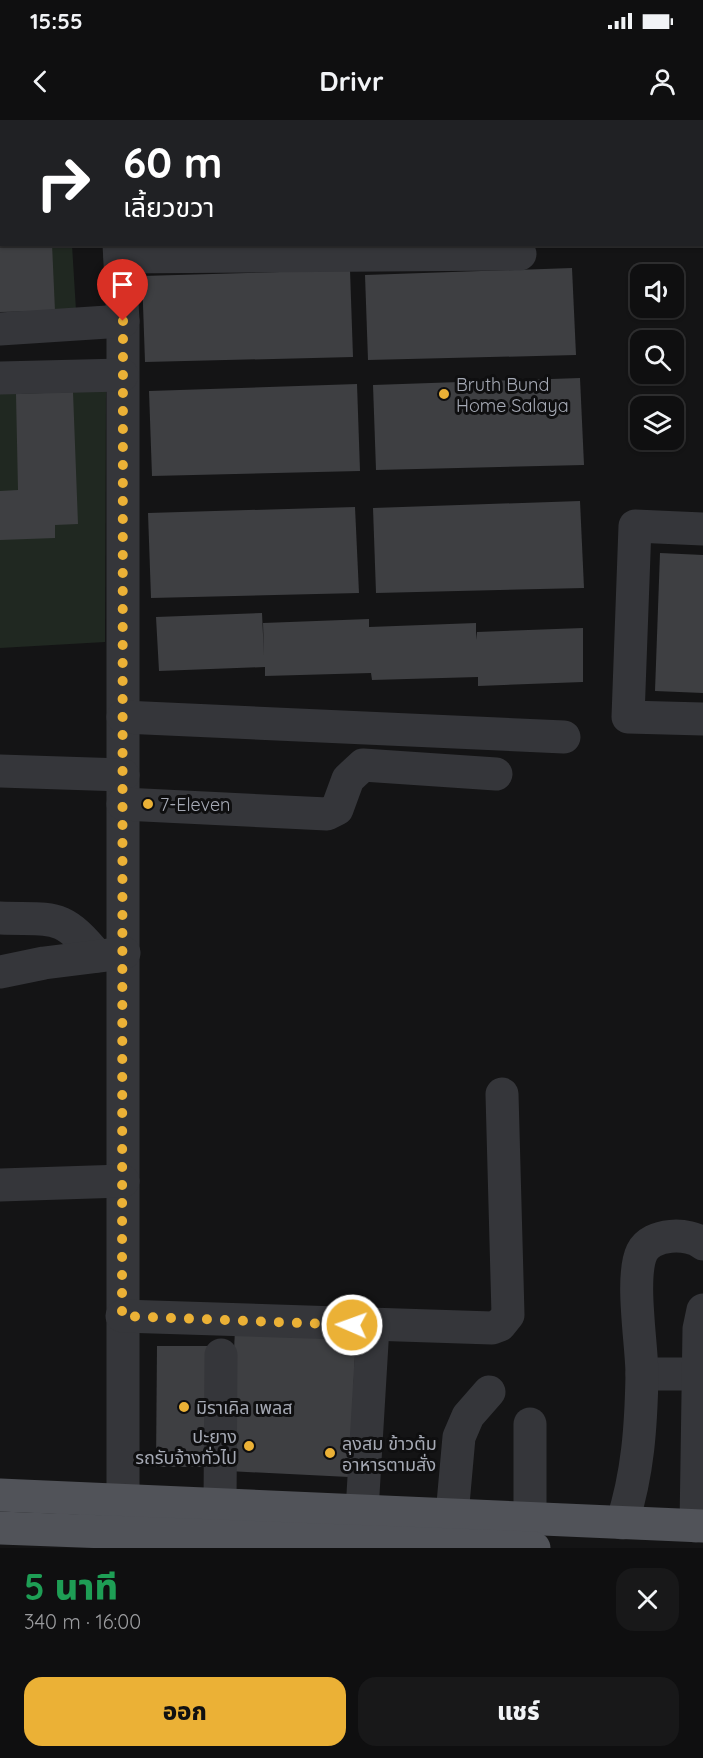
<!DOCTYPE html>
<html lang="th">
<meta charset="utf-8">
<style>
:root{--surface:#0f0f10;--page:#181819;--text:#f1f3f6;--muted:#9b9c9f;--line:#2f2f30;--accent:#ebb136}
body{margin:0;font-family:Quicksand,"Noto Sans Thai",sans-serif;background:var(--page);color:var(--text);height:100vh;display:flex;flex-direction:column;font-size:22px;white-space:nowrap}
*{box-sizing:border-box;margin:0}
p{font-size:20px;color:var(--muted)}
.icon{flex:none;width:33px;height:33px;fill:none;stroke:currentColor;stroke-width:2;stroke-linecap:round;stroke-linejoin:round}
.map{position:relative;height:1428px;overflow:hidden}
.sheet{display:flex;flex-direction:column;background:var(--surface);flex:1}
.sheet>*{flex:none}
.hud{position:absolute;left:0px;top:0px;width:704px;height:126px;box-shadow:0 2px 4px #0004,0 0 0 2px var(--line);background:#202124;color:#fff;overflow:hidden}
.buttons{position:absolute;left:630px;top:144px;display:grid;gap:12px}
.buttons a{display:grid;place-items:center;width:54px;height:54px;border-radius:12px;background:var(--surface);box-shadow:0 2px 4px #0004,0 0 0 2px var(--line);font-size:30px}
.pin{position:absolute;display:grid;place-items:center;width:51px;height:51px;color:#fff;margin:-62px -26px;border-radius:50% 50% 50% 0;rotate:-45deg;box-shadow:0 0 6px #0007}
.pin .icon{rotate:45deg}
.me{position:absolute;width:66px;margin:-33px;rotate:272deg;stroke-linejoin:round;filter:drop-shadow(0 0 4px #0008)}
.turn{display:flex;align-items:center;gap:21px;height:126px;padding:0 24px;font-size:27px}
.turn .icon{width:78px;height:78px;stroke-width:2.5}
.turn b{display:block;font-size:42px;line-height:51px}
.round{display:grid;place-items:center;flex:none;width:63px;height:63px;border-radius:18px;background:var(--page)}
.overview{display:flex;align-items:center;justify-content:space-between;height:102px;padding:0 24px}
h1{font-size:36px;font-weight:800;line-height:45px;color:#1e9e55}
.button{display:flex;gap:12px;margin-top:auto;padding:12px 24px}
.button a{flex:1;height:69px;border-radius:18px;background:var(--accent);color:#111;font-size:24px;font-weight:800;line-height:69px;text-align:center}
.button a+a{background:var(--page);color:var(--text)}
.status{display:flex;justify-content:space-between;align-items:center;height:42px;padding:0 30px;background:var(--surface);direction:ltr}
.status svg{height:16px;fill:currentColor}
header{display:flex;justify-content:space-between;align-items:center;height:78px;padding:0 24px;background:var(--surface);font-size:27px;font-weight:800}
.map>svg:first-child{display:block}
</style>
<div class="status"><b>15:55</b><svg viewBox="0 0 49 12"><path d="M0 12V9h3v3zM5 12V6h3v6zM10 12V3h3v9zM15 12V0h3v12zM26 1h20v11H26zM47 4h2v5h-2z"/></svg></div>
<header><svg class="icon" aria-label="back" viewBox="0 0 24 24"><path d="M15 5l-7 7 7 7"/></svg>Drivr<svg class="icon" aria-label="person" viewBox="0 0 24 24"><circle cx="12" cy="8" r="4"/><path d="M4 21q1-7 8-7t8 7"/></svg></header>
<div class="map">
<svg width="703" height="1428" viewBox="0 0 703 1428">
<rect width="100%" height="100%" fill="#141415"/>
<g fill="#202821">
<polygon points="0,11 2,124 72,125 76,190 0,191"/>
<polygon points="106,271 105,522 0,528 0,274"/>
</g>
<g fill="#3e3f42">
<polygon points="0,124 52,124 55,191 0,192"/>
<polygon points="572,148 576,235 368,240 365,155"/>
<polygon points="350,150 353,237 145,242 142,156"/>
<polygon points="580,258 584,345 376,350 373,265"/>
<polygon points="357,264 360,351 152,356 149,271"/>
<polygon points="73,272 78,404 55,405 55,418 0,420 0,371 18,370 16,274"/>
<polygon points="580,381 584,468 376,473 373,388"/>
<polygon points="355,387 359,473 151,478 148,393"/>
<polygon points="660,433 703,435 703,573 655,571"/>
<polygon points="262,493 264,536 263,503 369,499 369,507 476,503 476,520 477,512 583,508 583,562 478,566 478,557 372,560 371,553 265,556 265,547 159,551 156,497"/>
<polygon points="235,1210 356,1216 349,1357 228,1351"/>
<polygon points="157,1226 213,1226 211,1347 156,1347"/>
</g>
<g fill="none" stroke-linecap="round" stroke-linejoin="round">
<g stroke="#35363a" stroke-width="33">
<polyline points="111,0 111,2"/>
<polyline points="119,124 123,201 123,1380"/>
<polyline points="120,137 520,134"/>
<polyline points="0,209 123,201"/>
<polyline points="0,258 122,255"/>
<polyline points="703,409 635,406 628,597 703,599"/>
<polyline points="123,597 564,617"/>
<polyline points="0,651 123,655"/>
<polyline points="123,684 327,694 337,689 348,659 363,645 496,654"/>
<path d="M0 798C54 800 61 792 97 836"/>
<polyline points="0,852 44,843 124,833"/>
<polyline points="0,1065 123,1061"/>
<polyline points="122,1196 492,1208 500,1205 508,1195 502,974"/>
<polyline points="642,1254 700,1254"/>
<polyline points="220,1385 221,1235"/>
<polyline points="362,1391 373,1206"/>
<polyline points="452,1395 459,1317 468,1296 489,1272"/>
<polyline points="530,1399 530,1304"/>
<path d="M622 1403C638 1354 641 1306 642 1255 642 1225 630 1157 642 1132 651 1113 689 1112 703 1124"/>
<polyline points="696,1406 699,1209 703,1190"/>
</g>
<g stroke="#515359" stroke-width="33">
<polyline points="0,1375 703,1406"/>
<polyline points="0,1408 534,1428"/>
</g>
</g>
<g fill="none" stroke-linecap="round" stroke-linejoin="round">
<polyline stroke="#ebb136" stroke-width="10" stroke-dasharray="0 18" points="123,201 122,1196 352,1205"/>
</g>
<g fill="#ebb136" stroke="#0f0f10" stroke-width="2">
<circle cx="444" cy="274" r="6"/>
<circle cx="148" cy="684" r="6"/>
<circle cx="184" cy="1287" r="6"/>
<circle cx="249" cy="1326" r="6"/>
<circle cx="330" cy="1333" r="6"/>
</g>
<g text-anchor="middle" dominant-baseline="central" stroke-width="6" stroke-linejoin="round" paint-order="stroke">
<g font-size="18" fill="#a6aab5" stroke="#0f0f10" text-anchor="start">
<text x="456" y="264">Bruth Bund<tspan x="456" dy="21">Home Salaya</tspan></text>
<text x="160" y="684">7-Eleven</text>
<text x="196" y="1287">มิราเคิล เพลส</text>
<text x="237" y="1316" text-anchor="end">ปะยาง<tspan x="237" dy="21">รถรับจ้างทั่วไป</tspan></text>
<text x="342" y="1323">ลุงสม ข้าวต้ม<tspan x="342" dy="21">อาหารตามสั่ง</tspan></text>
</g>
</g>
</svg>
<div class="buttons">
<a><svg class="icon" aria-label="sound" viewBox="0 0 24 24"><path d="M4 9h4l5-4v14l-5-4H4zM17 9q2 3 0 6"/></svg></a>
<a><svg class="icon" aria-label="search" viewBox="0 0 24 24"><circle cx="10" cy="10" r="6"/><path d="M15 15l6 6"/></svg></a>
<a><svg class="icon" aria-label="layers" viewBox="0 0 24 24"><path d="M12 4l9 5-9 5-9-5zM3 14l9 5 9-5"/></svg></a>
</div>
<div class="pin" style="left:123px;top:201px;background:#d93025"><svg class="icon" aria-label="arrive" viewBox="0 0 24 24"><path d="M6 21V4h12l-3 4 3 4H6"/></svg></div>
<svg class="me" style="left:352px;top:1205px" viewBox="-20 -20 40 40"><circle r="17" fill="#ebb136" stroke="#fff" stroke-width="3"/><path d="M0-11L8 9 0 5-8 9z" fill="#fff"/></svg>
<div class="hud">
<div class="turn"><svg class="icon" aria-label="right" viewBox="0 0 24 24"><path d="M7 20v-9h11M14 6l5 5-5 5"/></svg><div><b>60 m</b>เลี้ยวขวา</div></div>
</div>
</div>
<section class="sheet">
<div class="overview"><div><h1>5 นาที</h1><p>340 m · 16:00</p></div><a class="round"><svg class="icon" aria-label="close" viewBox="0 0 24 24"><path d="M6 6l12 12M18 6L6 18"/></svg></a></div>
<div class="button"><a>ออก</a><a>แชร์</a></div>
</section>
